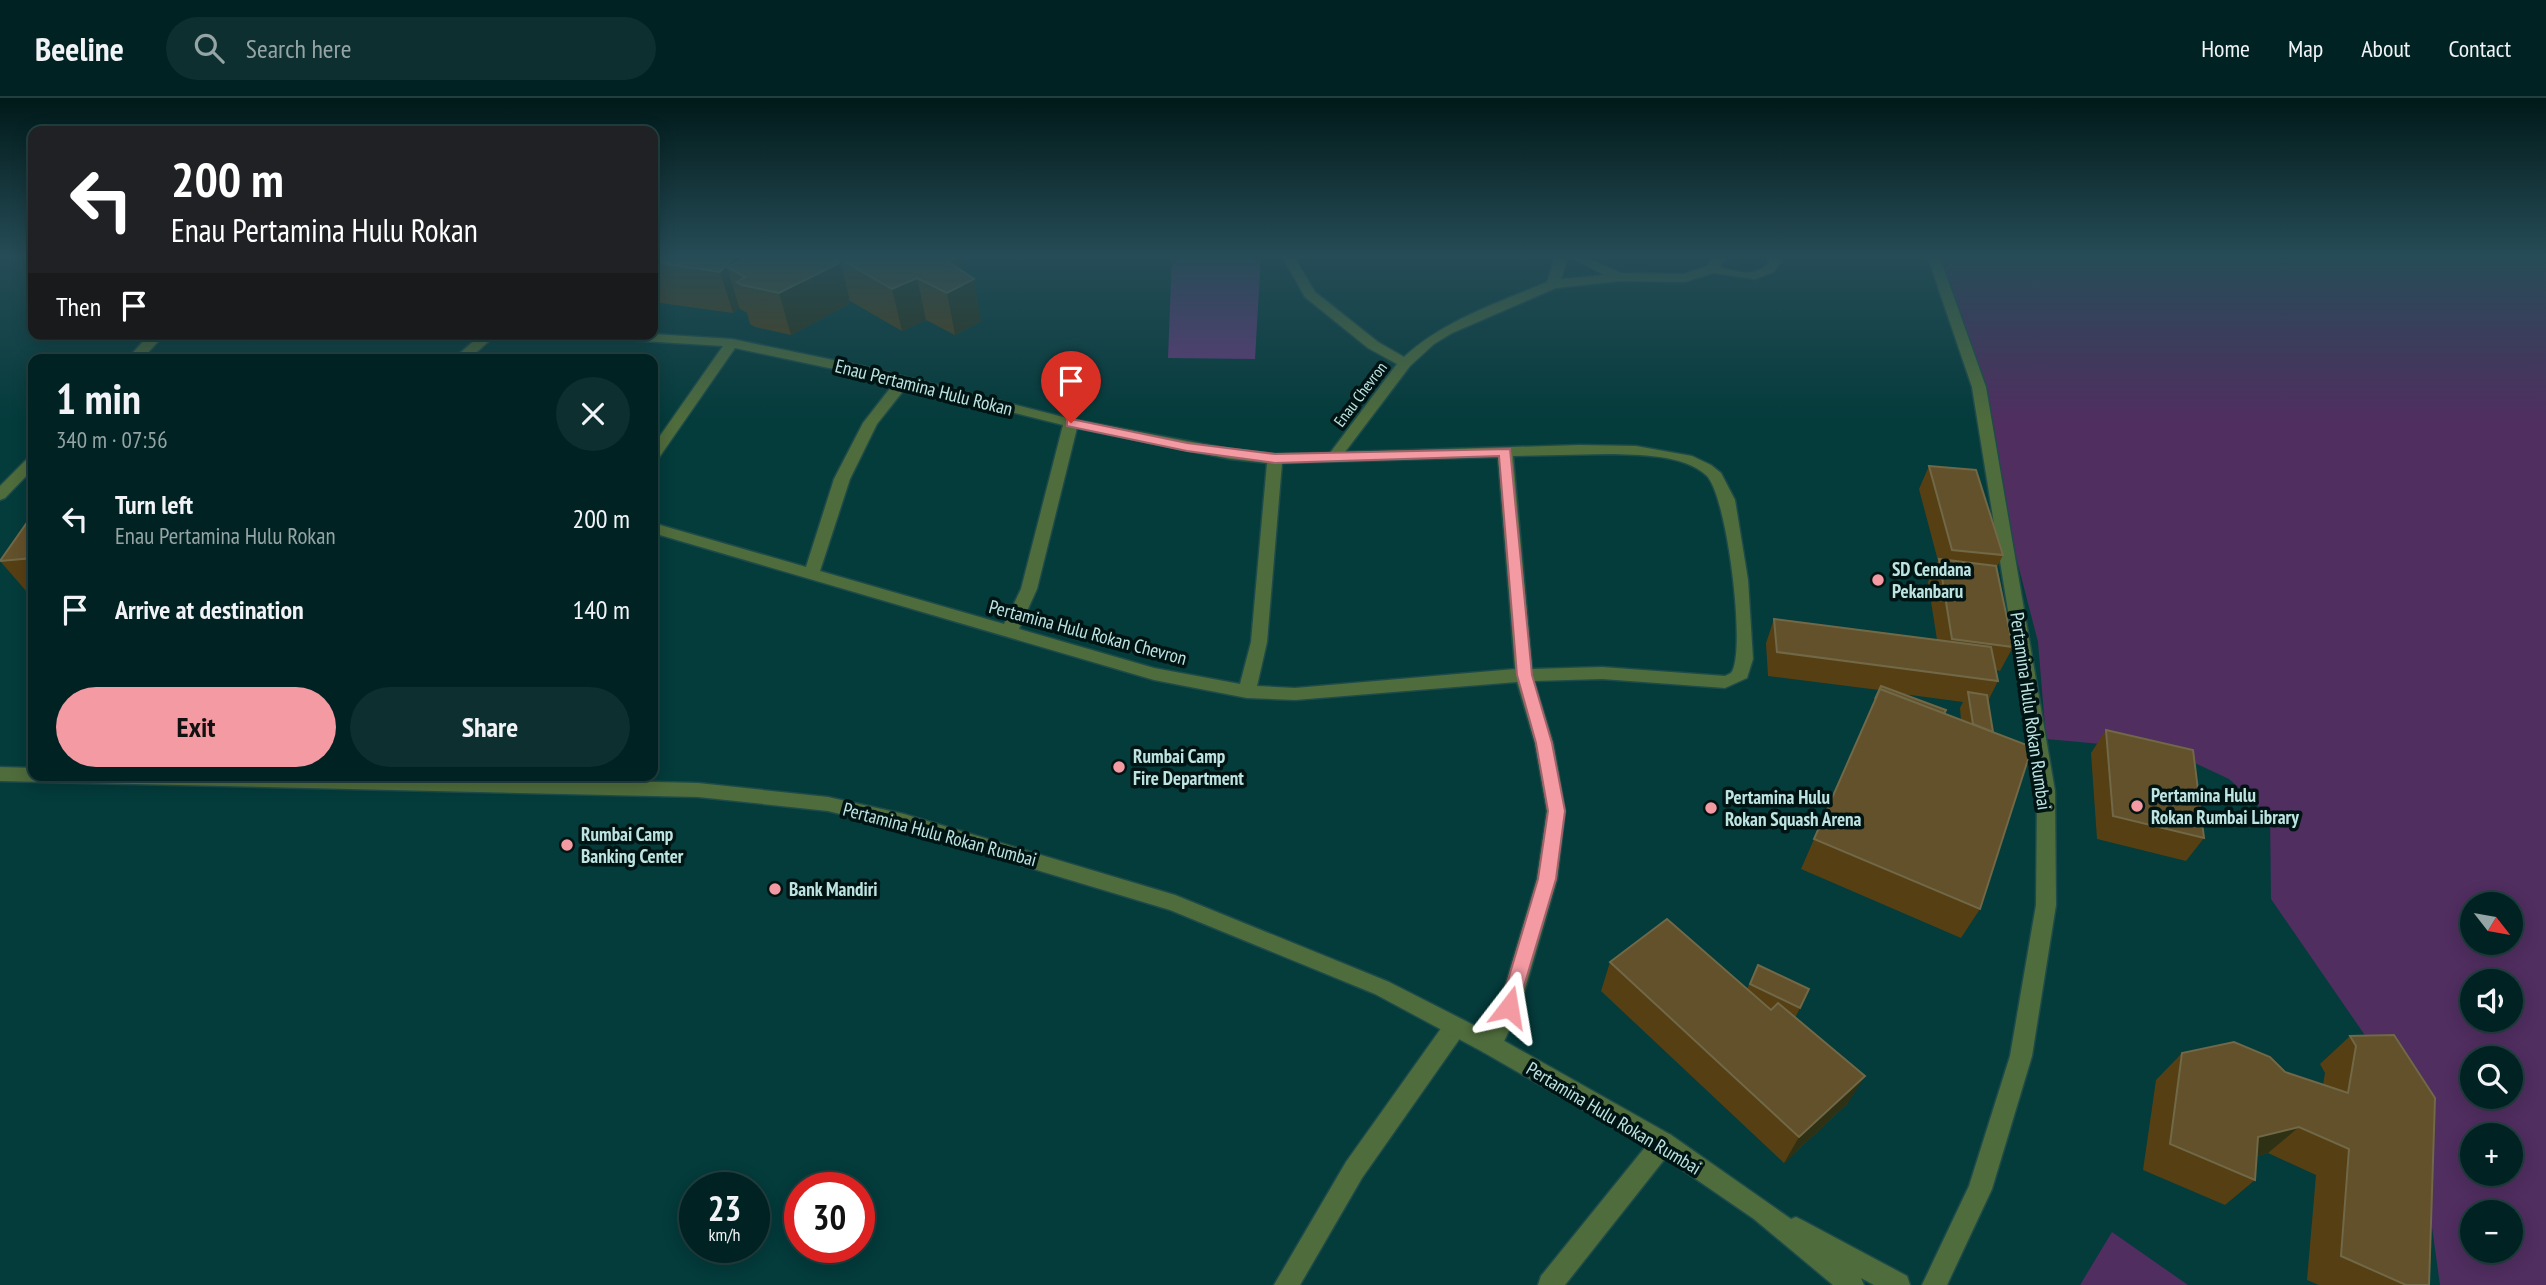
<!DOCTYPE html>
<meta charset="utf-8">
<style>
:root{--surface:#022;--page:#0e2f2f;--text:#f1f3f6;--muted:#95a4a5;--line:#223f40;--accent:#f49aa3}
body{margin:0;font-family:"PT Sans Narrow",sans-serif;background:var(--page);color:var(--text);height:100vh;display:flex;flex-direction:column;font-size:26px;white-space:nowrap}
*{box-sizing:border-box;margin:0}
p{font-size:23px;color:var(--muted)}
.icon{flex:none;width:38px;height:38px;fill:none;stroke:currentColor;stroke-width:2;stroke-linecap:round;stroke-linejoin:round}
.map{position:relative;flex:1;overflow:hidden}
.drawer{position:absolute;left:28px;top:256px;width:630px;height:427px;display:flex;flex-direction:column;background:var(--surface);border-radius:14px;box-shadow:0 4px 18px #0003,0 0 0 2px var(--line)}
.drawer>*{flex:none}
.top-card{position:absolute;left:28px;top:28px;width:630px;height:214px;border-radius:14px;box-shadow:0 4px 18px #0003,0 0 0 2px var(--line);background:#202124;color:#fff;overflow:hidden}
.needle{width:46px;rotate:121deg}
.tools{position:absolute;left:2460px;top:794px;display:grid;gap:14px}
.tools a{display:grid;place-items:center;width:63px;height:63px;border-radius:50%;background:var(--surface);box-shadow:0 4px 18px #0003,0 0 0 2px var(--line);font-size:35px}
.speed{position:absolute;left:679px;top:1074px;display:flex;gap:14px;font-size:35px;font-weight:700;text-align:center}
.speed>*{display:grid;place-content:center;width:91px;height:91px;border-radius:50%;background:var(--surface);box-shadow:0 4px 18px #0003,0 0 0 2px var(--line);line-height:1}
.speed small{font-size:18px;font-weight:400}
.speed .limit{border:10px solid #d22;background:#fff;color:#111}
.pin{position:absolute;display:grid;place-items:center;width:60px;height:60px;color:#fff;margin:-72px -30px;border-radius:50% 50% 50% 0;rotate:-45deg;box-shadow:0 0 7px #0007}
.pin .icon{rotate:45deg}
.me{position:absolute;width:77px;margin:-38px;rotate:14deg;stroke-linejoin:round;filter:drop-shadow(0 0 5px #0008)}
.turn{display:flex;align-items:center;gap:24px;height:147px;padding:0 28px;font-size:32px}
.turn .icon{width:91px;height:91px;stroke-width:2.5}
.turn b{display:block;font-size:49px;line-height:60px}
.then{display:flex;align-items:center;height:66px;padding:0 28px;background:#0003;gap:14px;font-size:26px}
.round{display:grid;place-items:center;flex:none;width:74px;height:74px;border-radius:37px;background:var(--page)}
.summary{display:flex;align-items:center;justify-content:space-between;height:119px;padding:0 28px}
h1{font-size:42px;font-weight:800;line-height:52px}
.primary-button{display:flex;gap:14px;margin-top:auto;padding:14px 28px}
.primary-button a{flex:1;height:80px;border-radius:42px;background:var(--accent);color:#111;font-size:28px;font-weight:800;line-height:80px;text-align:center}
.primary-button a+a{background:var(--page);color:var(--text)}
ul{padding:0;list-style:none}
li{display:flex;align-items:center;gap:21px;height:91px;padding:0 28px}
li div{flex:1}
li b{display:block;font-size:26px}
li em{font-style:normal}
header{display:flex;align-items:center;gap:42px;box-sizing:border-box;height:98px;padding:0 35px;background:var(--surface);border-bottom:2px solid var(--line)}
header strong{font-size:33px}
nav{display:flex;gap:38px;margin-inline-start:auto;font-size:24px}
.search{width:490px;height:63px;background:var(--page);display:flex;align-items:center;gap:18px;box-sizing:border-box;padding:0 24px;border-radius:38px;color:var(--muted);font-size:26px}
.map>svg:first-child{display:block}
</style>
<header>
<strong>Beeline</strong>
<div class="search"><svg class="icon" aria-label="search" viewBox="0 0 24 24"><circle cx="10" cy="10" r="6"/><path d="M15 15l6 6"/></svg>Search here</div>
<nav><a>Home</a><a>Map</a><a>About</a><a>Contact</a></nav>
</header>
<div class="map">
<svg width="2546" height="1187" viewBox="0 0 2546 1187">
<rect width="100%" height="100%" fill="#002e2d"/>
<path fill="#043b3b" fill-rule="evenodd" d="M0 157H33V236H653V157H2546V1187H0ZM33 261H653V677H33ZM2473 807H2511V845H2473ZM2473 884H2511V922H2473ZM2473 961H2511V999H2473ZM2473 1038H2511V1076H2473ZM695 1090H754V1150H695ZM800 1090H859V1150H800ZM2473 1115H2511V1153H2473Z"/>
<g fill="#502e60" fill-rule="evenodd">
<path d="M1938 157H2546V1187H2440L2417 1022 2373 949 2271 801 2270 719 2229 681 2167 652 2046 641 2038 544ZM2473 807H2511V845H2473ZM2473 884H2511V922H2473ZM2473 961H2511V999H2473ZM2473 1038H2511V1076H2473ZM2473 1115H2511V1153H2473Z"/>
<polygon points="2112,1134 2188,1187 2080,1187"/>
</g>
<polygon fill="#67397d" points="1172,157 1261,157 1255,261 1168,260"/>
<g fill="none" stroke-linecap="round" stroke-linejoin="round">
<defs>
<g id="minor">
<path d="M1281 157H1293L1315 194 1378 244 1404 259C1444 222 1498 205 1547 184L1556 157H1581L1621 175 1684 176 1707 168 1715 157H1727L1720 169C1737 174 1756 180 1769 164L1766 157H1778L1781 164 1774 174 1755 181 1713 175 1685 184 1621 183 1556 190 1452 235 1434 246 1410 268 1345 354 1580 347 1636 348 1692 358 1711 367 1721 375 1735 402 1748 482 1753 561 1747 580 1725 590 1602 581 1534 583 1553 645 1565 713 1557 781 1520 909 1499 954 1491 957 1483 954 1480 947 1499 909 1537 781 1547 713 1535 645 1517 584 1295 602 1247 600 1154 582 653 435V425L806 469 834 381 863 325 895 284 735 250 658 361 653 363V348L723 248 593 240 586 236H653L732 241 862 268 1071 321 1230 351 1275 356 1330 355 1397 266 1368 250 1305 199ZM1568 158 1604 177 1561 181ZM907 288 1063 327 1021 491 1004 526 820 473 850 381 877 326ZM1077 330 1230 361 1267 365 1251 544 1240 586 1154 570 1019 531 1037 491ZM1608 356C1639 357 1682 356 1706 377 1727 395 1747 556 1731 575L1725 578 1602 569 1532 571 1513 358ZM1498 359 1515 571 1295 590 1257 588 1267 544 1282 365Z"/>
<polygon points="1927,157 1939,157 1986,289 2055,693 2056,807 2032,958 1992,1091 1947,1187 1922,1187 1969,1088 2010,958 2036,807 2037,693 1972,289"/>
<polygon points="150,236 165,236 142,261 127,261"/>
<polygon points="482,236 497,236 469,261 453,261"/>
<polygon points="33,358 33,371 5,400 0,402 0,388 28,360"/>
<polygon points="1455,919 1463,922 1466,929 1463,936 1362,1080 1300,1187 1274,1187 1346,1064 1447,922"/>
<polygon points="1663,1034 1671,1037 1674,1045 1671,1053 1565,1187 1538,1187 1541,1178 1655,1037"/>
</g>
<polygon id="tertiary" points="0,669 33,670 33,677 363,677 698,685 828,699 904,716 1175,797 1389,884 1499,940 1671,1037 1791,1121 1796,1119 1804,1123 1907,1178 1910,1187 1874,1187 1861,1180 1864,1187 1833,1187 1754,1121 1655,1053 1483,954 1375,896 1170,812 904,732 828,713 698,699 0,683"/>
</defs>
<use href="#minor" stroke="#1e4b4a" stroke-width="3"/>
<use href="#tertiary" stroke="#1e4b4a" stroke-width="3"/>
<use href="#minor" fill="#4f6c3c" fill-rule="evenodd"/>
<use href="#tertiary" fill="#4f6c3c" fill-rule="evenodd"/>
</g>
<g fill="#573f14" fill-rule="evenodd">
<polygon points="653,157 741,163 753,157 961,157 963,173 981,223 955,237 926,222 902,233 850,203 848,204 849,206 791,237 755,229 750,226 747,215 740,211 739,209 733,215 653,204"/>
<path d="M1929 368 2003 457 1997 469 2013 549 2000 573 1996 572 1998 583 1988 603 1980 811 1961 840 1801 771 1879 592 1768 578 1766 545 1774 521 1937 542 1928 484 1938 463 1919 391ZM1903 596 1963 604 1960 610 1961 622 1944 616Z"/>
<polygon points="33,416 33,493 27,494 0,463"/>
<polygon points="2106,632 2204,740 2186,763 2097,741 2091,655"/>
<polygon points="1610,864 1747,891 1758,867 1800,910 1795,920 1848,1005 1784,1065 1601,893"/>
<polygon points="2394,937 2429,1187 2319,1187 2307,1182 2316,1077 2268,1055 2257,1058 2255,1082 2225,1107 2143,1072 2156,982 2182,955 2285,974 2323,987 2325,975 2320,966 2350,938"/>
</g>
<g fill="#2f3114">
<polygon points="736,157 739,157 749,189 745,179 727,169 739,209 733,215 720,174"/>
<polygon points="927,157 961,157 964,173 974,181 981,223 955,237 947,195"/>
<polygon points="840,161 850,203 848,204 849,206 791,237 779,195"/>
<polygon points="917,180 926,222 902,233 892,191"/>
<polygon points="1865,978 1848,1005 1784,1065 1799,1039"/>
<polygon points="2299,1029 2268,1055 2229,1065 2258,1039"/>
</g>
<g fill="#62512a" stroke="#706847" stroke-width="2">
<polygon points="653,157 736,157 720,174 653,164"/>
<polygon points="753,157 948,157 956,160 949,164 974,181 947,195 917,180 892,191 840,161 835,163 839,165 779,195 742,187 737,184 745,179 727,169"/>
<polygon points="282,257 290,261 275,261"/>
<polygon points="1929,368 1976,372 2003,457 1952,452"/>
<polygon points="33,416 33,460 0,463"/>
<polygon points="1939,461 1996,468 2013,549 1952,541"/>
<polygon points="1774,521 1991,549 1998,583 1777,554"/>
<polygon points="1881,588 1946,612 1944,616 1880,591 1875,601"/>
<polygon points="1880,591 2032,649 1980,811 1814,741"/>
<polygon points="1968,594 1987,597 1993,634 1973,626"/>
<polygon points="2106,632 2193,652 2204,740 2113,718"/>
<polygon points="1667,821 1771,912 1778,905 1865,978 1799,1039 1610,864"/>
<polygon points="1758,867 1809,891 1800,910 1750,886"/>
<polygon points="2394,937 2435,1000 2429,1187 2406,1187 2341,1158 2349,1051 2299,1029 2258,1039 2255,1082 2170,1046 2182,955 2234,944 2270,959 2285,974 2348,995 2356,948 2350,938"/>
</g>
<linearGradient id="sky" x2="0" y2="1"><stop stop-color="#001919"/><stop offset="0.49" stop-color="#264c57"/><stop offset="1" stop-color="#264c57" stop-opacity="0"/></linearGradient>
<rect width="2546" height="323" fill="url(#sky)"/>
<polygon fill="#f49aa3" stroke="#9f646a" stroke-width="2" points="1071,321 1187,345 1275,356 1510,351 1532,577 1552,645 1565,713 1556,781 1516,915 1509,917 1502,915 1500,909 1538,781 1548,713 1536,645 1517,577 1499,358 1275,365 1187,353 1067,328 1067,322"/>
<g fill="#f49aa3" stroke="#001414" stroke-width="2.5">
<circle cx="1878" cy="482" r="7"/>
<circle cx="1119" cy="669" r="7"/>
<circle cx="2137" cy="708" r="7"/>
<circle cx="1711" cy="710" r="7"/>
<circle cx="567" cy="747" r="7"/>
<circle cx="775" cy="791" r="7"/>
</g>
<g text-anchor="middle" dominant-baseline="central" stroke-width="7" stroke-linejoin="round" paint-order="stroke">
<g font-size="16" fill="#bee4e2" stroke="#001414">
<text transform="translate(1360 296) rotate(-53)">Enau Chevron</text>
</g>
<g font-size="19" fill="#bee4e2" stroke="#001414">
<text transform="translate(924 289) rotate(14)">Enau Pertamina Hulu Rokan</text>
<text transform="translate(1088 534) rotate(15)">Pertamina Hulu Rokan Chevron</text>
<text transform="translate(2031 613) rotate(82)">Pertamina Hulu Rokan Rumbai</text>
<text transform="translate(940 736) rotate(15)">Pertamina Hulu Rokan Rumbai</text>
<text transform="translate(1614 1020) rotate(31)">Pertamina Hulu Rokan Rumbai</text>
</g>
<g font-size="19" font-weight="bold" fill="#bee4e2" stroke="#001414" text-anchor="start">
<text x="1892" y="471">SD Cendana<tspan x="1892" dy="22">Pekanbaru</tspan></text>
<text x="1133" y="658">Rumbai Camp<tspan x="1133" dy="22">Fire Department</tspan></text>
<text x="2151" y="697">Pertamina Hulu<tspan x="2151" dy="22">Rokan Rumbai Library</tspan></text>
<text x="1725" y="699">Pertamina Hulu<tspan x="1725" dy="22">Rokan Squash Arena</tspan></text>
<text x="581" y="736">Rumbai Camp<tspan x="581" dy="22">Banking Center</tspan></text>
<text x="789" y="791">Bank Mandiri</text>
</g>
</g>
</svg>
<div class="tools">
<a><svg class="needle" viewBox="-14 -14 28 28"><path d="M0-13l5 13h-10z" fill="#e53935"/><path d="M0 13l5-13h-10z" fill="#95a4a5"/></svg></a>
<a><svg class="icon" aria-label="sound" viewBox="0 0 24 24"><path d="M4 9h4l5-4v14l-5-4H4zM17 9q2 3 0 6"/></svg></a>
<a><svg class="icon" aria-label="search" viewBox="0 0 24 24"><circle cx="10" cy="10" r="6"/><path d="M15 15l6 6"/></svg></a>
<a>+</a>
<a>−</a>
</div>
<div class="speed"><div>23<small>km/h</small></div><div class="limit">30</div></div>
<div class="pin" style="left:1071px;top:325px;background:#d93025"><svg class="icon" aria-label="arrive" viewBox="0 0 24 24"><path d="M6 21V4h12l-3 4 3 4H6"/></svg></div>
<svg class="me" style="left:1509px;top:909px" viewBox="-20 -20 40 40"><path d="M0-17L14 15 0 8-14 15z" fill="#f49aa3" stroke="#fff" stroke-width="4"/></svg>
<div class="top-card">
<div class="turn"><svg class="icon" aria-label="left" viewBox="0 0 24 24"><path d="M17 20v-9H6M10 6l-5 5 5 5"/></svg><div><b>200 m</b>Enau Pertamina Hulu Rokan</div></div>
<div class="then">Then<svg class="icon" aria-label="arrive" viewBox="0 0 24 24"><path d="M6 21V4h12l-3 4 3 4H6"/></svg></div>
</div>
<section class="drawer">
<div class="summary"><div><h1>1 min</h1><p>340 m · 07:56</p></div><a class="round"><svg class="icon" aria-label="close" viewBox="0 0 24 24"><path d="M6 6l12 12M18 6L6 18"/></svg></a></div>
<ul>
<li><svg class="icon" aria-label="left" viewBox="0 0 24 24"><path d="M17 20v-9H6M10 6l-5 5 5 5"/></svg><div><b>Turn left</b><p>Enau Pertamina Hulu Rokan</p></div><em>200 m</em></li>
<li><svg class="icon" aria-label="arrive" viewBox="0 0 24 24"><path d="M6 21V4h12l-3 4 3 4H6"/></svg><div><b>Arrive at destination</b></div><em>140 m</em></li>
</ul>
<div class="primary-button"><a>Exit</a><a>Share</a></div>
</section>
</div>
